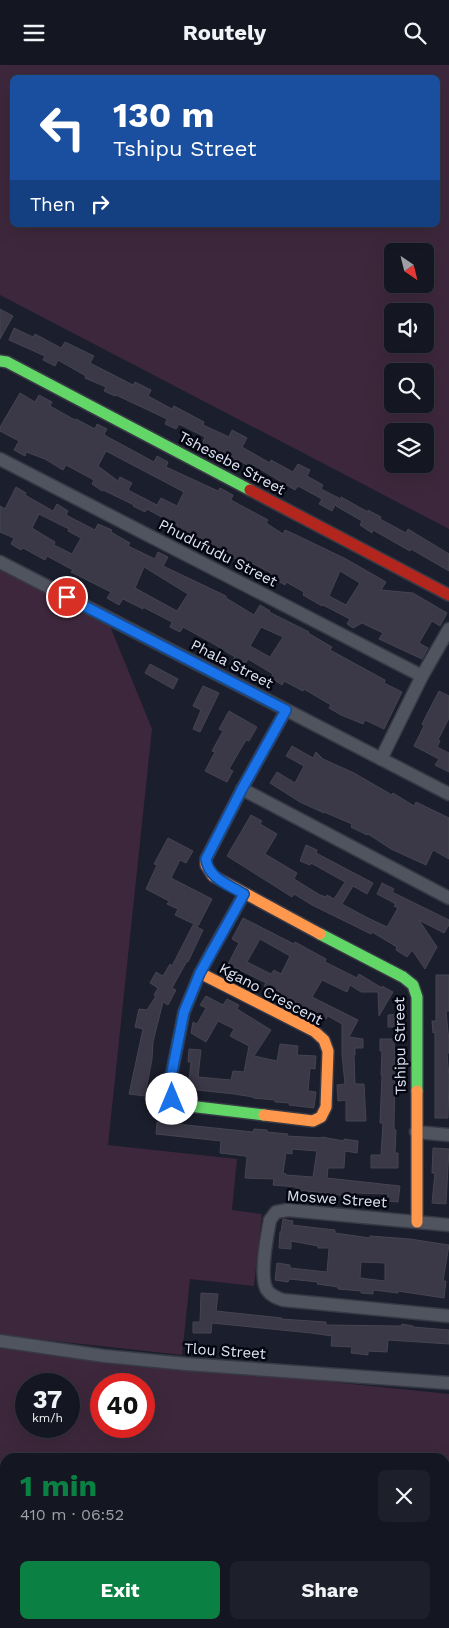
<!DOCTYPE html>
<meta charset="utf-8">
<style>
:root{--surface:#141621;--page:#1d1f2a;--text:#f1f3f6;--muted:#9d9fa5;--line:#33353f;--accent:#0b8043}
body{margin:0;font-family:"Work Sans",sans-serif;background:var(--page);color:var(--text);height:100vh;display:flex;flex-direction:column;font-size:19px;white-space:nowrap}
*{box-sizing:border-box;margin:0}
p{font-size:16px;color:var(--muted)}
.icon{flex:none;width:28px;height:28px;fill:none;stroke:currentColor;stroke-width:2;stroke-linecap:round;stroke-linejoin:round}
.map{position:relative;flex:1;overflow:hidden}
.side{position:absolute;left:0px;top:1388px;width:450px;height:176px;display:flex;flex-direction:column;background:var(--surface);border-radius:15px 15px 0 0;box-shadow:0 5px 20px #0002,0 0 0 1px var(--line)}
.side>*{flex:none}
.top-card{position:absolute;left:10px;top:10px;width:430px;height:152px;border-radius:8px;box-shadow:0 5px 20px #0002,0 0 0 1px var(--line);background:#1a4fa0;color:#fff;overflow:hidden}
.needle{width:32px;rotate:145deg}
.tools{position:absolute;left:384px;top:178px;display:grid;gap:10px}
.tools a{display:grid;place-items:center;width:50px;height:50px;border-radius:8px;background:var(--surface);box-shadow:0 5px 20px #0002,0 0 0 1px var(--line);font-size:25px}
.speed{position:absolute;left:15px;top:1308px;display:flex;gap:10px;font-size:25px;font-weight:700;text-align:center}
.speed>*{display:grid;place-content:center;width:65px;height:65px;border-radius:50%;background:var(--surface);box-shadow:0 5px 20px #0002,0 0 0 1px var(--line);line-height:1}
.speed small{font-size:12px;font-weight:400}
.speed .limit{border:8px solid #d22;background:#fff;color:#111}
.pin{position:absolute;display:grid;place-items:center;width:42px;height:42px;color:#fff;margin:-21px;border:2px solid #fff;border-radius:50%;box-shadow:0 1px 5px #0007}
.me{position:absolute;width:55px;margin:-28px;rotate:0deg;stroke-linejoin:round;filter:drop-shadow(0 0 4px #0008)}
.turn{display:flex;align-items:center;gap:18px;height:105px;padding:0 20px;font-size:22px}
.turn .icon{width:65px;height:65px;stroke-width:2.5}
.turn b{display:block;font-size:35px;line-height:42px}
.then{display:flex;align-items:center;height:48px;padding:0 20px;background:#0003;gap:10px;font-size:19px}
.round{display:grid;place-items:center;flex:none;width:52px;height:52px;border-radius:8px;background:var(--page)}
.headline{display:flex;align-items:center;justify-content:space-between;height:85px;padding:0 20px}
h1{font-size:30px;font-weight:700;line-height:38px;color:var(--accent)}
.primary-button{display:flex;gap:10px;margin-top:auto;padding:10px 20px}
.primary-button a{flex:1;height:58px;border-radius:8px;background:var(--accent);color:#fff;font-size:20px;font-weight:700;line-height:58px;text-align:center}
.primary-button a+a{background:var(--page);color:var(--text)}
header{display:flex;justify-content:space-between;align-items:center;height:65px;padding:0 20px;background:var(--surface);font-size:22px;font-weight:700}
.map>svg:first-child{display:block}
</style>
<header><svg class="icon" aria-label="menu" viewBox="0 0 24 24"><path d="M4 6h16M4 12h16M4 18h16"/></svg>Routely<svg class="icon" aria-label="search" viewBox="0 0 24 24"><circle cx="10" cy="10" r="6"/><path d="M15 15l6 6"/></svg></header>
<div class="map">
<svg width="449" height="1563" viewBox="0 0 449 1563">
<rect width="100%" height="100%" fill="#1b1e2c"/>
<g fill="#3d273c" fill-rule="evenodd">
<path d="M0 0H449V464L0 230ZM12 12H438V160H12ZM392 186H425V219H392ZM392 246H425V279H392ZM392 306H425V339H392ZM392 366H425V399H392Z"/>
<polygon points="0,498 106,551 152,664 108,1080 237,1094 232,1145 262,1149 254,1221 190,1214 182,1290 0,1270"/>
<path d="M0 1283 449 1329V1563H0ZM26 1319H69V1361H26ZM101 1319H144V1361H101ZM5 1392H445V1559H5Z"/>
</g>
<g fill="#3b3947" stroke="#454450" fill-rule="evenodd">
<polygon points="0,244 13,251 0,274"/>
<polygon points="14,263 33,272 35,269 61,283 65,277 94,291 90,298 133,320 135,317 151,325 148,331 172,344 174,341 204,357 203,360 229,372 232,365 247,373 242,382 270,398 271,395 291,406 293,407 298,399 310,405 307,411 323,420 321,424 339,433 332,446 319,439 322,434 298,421 295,425 253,400 251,402 236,394 233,399 219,392 221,388 202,379 205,372 179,359 176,364 165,359 167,354 116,330 115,331 104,326 106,322 85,313 86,311 58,295 55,301 43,295 45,291 9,275"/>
<path d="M20 328 35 337 39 330 52 337 50 341 75 355 76 354 95 364 97 359 107 364 104 369 106 371 154 397 157 391 168 397 166 402 218 426 220 423 233 430 231 435 268 455 266 458 283 469 285 465 294 469 346 494 386 517 381 525 413 528 447 548 440 561 432 556 419 578 428 583 422 594 379 574 383 568 362 558 353 563 347 559 350 554 323 540 322 541 303 530 304 527 286 517 285 520 269 511 271 508 250 497 249 499 231 492 176 463 178 461 147 444 145 447 133 441 134 440 103 425 102 426 92 419 94 415 66 400 63 405 45 394 26 387 25 391 14 385 19 376 0 366V362ZM106 386 184 427 177 441 161 433 157 440 128 425 132 418 120 412 118 416 98 401ZM340 506 360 518 346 540 329 531Z"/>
<path d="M16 422 26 428 25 430 53 446 57 439 68 446 66 450 95 465 98 459 112 465 111 467 130 478 128 481 155 494 158 487 168 492 163 501 226 531V533L254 550 260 540 270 546 269 547 309 567 308 568 332 582 330 585 385 615 384 618 402 627 384 664 365 655 363 659 341 650 329 643 331 640 304 624 303 626 284 616 282 620 271 613 273 609 248 594 244 601 233 595 235 592 212 578 183 562 180 567 170 562 172 557 143 542V544L123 534 119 540 107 533 111 527 71 507 73 505 47 491 45 495 23 483 21 485 11 479 14 473 0 467V441L5 444ZM39 449 69 464 68 466 81 473 72 489 54 480 55 477 32 463ZM144 502 188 529 177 546 135 523ZM261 562 283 572 270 592 250 581Z"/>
<polygon points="341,432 368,447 368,445 381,452 380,454 406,468 408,464 449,489 449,506 411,484 410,486 373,465 372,468 360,460 362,456 336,441"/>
<polygon points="150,599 178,614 173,624 145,608"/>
<polygon points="203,621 219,628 200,667 193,664 201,645 193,641"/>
<polygon points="439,626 449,631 449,653 438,675 440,676 437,682 449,688 449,707 435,700 439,694 414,681 424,661 422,659"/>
<polygon points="229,646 257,662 249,676 246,675 229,704 233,706 227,717 205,706 215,687 212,686 223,666 219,664"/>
<polygon points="292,681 313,693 316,687 323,694 354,708 392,730 393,728 414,741 416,737 449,753 449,794 433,785 426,800 391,784 368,769 367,770 351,762 352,759 324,747 324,748 300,737 270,718 277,707 295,718 304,701 286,691"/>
<polygon points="251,750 262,756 260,759 277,769 265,789 297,808 294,814 320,830 326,832 327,830 334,834 345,817 311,798 310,800 300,796 306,780 317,785 316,788 373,818 367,829 353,821 342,839 366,852 387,862 398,843 394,841 396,839 377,829 382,818 394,824 392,827 449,855 449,860 444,868 419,855 437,882 425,904 412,885 407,892 396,885 397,882 372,867 371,869 312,840 294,829 292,832 227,791"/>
<polygon points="168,773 193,786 186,798 180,795 171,813 212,834 198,861 175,850 178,844 167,839 169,836 146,824 157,800 154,799"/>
<path d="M243 853 294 879 295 877 326 894 325 897 357 913 359 909 382 923V921L393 927 379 951 378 927H361L350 920 347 927 322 915 312 932 358 955 349 972 363 974V983H355V990H354L355 1019H364L366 1056H346V1035L338 1036 337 1020 345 1019 342 990V959L328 951 326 954 281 932 279 935 268 928 271 924 264 921 266 918 228 899 239 878 232 874ZM260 874 290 891 281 909 274 905 271 909 247 897Z"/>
<polygon points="193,860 203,865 188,897 187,896 172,923 176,925 168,940 163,937 153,977 152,994 145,1031 129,1029 143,964 135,962 139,944 147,945 156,931 154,930 158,923 150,918 156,907 163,911 170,899 172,901"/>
<polygon points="436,910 449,910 449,946 446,946 449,976 449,988 447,988 449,1012 448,1053 435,1053 435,967 433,968 432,956 436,956"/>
<polygon points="206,931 223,940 227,934 239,940 237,944 271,965 254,991 277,996 280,979 298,981 297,990 316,991 315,1004 310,1003 308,1026 316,1027 314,1043 289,1040 290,1038 275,1037 275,1035 253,1033 253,1032 234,1029 188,1024 191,997 188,997 189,984 201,985 198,1012 231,1015 233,1006 244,1007 249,981 230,971 234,964 218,956 206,977 191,968 193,957 197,959 206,943 200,940"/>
<polygon points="398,949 398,962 388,962 388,950"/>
<polygon points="380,974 394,974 395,998 394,1064 396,1065 395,1088 398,1088 398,1103 371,1103 371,1090 381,1090 383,1058 380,1058 382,1010 381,1010 382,986 380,986"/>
<path d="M157 1057 253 1067 254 1064 267 1065V1067L288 1069 287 1071 322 1073V1072L344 1076V1074L358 1076 357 1088 345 1086 344 1103H328L327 1113 400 1121 398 1137 387 1136 388 1129 352 1128V1130H317V1127L296 1125V1122L273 1120 274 1114 245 1113 247 1092 245 1091 220 1088 221 1076 156 1069ZM292 1084 317 1086 313 1112 286 1110V1109L283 1108 286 1088 292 1089Z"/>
<polygon points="433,1083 449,1084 446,1139 432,1138 435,1108 432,1108"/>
<path d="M283 1154 293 1156 292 1160 335 1165V1168L370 1173V1171L410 1174 449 1180 443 1216H446L444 1233 398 1226V1228L373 1225V1229L361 1228V1226L338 1224V1222L317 1219 318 1217 289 1214 288 1217 275 1215 277 1198 290 1200V1203L327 1207 329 1183H318V1181L291 1176V1184L279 1183 280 1167H281ZM361 1197 385 1198V1216L360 1213Z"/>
<polygon points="201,1228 218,1229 216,1246 282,1253 281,1254 326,1257 326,1260 401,1261 402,1259 413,1261 413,1262 449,1265 449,1279 388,1275 387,1287 368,1286 368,1290 351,1288 352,1282 331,1281 332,1271 311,1268 212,1258 211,1268 193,1268 193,1257 200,1257"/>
</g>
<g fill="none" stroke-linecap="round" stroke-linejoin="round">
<defs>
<g id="street">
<polyline points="0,394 422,611"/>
<polyline points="0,497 449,729"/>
<polyline points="381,694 422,611 449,564"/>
<polyline points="242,724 449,833"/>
<polyline points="416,1067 449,1070"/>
<path d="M449 1160 288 1145 276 1147 270 1155C267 1171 259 1212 267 1225 271 1231 277 1233 283 1235L449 1251"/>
<polyline points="0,1276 104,1291 186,1299 449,1318"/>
</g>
<g id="fast">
<polyline points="0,296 7,297 250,425"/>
<polyline points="320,869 403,912 413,920 417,932 417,1026"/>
<polyline points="212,886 200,908 184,947 170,1017 172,1034 178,1039 189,1041 264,1050"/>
</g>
<g id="slow">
<polyline points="286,645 242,724 206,794 206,800 213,811 320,869"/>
<polyline points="200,908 314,966 324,975 328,986 326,1042 321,1052 313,1056 264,1050"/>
<polyline points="417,1026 417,1157"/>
</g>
<g id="jam">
<polyline points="250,425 449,530"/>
<polyline points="212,886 244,829"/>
</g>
</defs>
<use href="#street" stroke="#373945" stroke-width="15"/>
<use href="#fast" stroke="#373945" stroke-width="14"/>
<use href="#slow" stroke="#373945" stroke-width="14"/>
<use href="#jam" stroke="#373945" stroke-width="14"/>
<use href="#street" stroke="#50545e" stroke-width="12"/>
<use href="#fast" stroke="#63d668" stroke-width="11"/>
<use href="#slow" stroke="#ff974d" stroke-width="11"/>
<use href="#jam" stroke="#b3261e" stroke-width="11"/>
</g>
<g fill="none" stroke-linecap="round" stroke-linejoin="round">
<defs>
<path id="route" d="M67 532 286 645 242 724 206 794C208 813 229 820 244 829L200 908 184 947 170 1017 172 1034"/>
</defs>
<use href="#route" stroke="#114b97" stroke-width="12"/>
<use href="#route" stroke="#1a73e8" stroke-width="9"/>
</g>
<g text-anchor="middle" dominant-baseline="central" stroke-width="5" stroke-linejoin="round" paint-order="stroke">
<g font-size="15" fill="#dfe4f5" stroke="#040610">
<text transform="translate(232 398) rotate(28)">Tshesebe Street</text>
<text transform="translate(218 488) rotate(27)">Phudufudu Street</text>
<text transform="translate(232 599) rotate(27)">Phala Street</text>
<text transform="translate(271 929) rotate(28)">Kgano Crescent</text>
<text transform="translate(400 981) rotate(-91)">Tshipu Street</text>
<text transform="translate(337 1134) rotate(4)">Moswe Street</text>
<text transform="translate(225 1286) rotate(4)">Tlou Street</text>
</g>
</g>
</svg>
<div class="tools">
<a><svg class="needle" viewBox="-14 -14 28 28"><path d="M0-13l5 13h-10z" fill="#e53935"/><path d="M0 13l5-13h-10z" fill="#9d9fa5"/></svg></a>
<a><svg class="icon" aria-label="sound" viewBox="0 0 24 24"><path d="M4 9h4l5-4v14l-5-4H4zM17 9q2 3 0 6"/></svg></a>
<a><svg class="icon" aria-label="search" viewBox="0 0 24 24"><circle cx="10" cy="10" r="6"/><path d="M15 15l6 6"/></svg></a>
<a><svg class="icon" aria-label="layers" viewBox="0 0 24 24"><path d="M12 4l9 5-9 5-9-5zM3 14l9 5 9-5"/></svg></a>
</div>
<div class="speed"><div>37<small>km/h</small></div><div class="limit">40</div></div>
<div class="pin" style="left:67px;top:532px;background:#d93025"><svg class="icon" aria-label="arrive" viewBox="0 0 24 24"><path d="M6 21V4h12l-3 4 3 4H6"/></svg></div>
<svg class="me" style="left:172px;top:1034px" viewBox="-20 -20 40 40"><circle r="19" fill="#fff"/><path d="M0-13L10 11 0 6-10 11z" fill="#1a73e8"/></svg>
<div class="top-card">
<div class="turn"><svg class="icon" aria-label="left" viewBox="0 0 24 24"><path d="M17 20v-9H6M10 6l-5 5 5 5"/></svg><div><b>130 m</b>Tshipu Street</div></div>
<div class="then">Then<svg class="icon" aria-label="right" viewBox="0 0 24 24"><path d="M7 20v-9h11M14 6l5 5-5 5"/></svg></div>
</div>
<section class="side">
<div class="headline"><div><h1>1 min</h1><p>410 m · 06:52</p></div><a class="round"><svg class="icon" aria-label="close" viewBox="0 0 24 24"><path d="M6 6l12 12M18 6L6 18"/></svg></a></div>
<div class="primary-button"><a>Exit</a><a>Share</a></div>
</section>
</div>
